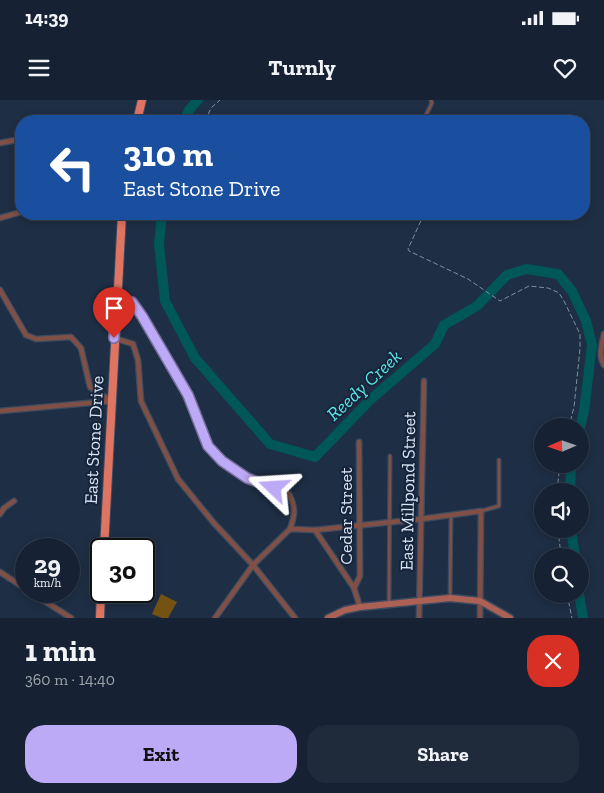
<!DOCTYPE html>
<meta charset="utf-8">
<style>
:root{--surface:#162233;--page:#1f2a3b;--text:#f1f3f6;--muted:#9ea4ac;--line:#353f4e;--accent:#bcaaf6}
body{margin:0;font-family:"Zilla Slab",serif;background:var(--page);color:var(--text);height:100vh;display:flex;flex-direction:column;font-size:19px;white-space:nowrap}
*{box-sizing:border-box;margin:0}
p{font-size:16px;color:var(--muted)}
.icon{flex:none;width:28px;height:28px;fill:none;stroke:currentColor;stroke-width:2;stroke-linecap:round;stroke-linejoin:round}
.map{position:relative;height:518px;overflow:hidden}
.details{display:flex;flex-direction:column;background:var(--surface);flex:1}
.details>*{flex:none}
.guide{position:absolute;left:15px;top:15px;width:575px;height:105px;border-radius:20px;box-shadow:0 2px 8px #0003,0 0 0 1px var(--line);background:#1a4fa0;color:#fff;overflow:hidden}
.needle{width:32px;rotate:268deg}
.buttons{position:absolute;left:534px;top:318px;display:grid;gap:10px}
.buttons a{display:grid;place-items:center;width:55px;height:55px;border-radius:50%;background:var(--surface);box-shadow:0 2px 8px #0003,0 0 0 1px var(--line);font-size:25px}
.speed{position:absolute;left:15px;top:438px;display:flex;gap:10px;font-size:25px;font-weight:700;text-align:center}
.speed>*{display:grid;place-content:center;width:65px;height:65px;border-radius:50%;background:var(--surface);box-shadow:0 2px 8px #0003,0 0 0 1px var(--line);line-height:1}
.speed small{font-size:12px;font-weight:400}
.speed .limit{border:2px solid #111;border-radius:8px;background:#fff;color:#111}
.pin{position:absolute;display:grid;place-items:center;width:42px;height:42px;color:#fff;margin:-51px -21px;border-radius:50% 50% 50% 0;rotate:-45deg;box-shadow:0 0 5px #0007}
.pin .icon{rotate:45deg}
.me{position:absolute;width:55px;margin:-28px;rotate:290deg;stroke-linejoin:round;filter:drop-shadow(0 0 4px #0008)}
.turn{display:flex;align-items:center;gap:18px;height:105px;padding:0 25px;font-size:22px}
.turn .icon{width:65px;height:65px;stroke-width:2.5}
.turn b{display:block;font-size:35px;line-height:42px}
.round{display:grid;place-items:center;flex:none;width:52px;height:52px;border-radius:20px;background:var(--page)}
.summary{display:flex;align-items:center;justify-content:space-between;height:85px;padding:0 25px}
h1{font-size:30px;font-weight:700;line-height:38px}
.action{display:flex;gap:10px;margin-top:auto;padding:10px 25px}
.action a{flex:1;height:58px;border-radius:20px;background:var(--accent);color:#111;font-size:20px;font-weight:700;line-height:58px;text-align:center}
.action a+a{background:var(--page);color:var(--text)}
.status{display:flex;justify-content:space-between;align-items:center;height:35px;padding:0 25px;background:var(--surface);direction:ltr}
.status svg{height:14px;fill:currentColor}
header{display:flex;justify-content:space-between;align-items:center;height:65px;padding:0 25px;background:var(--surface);font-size:22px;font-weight:700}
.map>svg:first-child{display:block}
</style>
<div class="status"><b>14:39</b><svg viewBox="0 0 49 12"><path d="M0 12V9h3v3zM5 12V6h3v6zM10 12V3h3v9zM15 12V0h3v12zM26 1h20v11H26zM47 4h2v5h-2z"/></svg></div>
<header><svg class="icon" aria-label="menu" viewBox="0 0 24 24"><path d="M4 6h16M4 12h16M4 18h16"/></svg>Turnly<svg class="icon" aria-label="heart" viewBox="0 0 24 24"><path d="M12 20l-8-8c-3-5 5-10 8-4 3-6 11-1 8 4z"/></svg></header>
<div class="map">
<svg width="604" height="518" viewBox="0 0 604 518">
<rect width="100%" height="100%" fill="#1e2e44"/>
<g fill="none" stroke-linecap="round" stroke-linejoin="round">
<g stroke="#005758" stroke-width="10">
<polyline points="184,21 189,10 198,0"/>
<polyline points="162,114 159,144 165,201 195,258 270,344 315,357 370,300 435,244 444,225 477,206 507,175 526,169 558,174 572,191 586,221 592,245 584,311 580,328"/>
<polyline points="570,391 571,364"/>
<polyline points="571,429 575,456"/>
<polyline points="579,494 583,518"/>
</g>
</g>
<polygon fill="#745212" points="161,494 177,502 168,518 162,518 152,514"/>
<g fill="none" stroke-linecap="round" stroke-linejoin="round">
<defs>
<g id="service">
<polyline points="423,21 432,3 431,0"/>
<polyline points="481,411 499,406 499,360"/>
<polyline points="450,497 451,415"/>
<polyline points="389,502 390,356"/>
</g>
<g id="minor">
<polyline points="0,43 21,39"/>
<polyline points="522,114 531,116"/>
<polyline points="0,118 21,112"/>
<polyline points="0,190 26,235 36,239 71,237 81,248 90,287 111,301"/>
<path d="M116 198 132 202 142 216 188 295 208 346 222 361 247 378 289 394C296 408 295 415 290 429"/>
<path d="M604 234C602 244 598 256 604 265"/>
<polyline points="114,238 133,244 138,260 141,301 178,379 213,422 253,465 295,518"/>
<polyline points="0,311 111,301"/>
<polyline points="0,414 4,408 14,401"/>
<polyline points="315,430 421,419 481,411 480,518"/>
<polyline points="0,472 26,489"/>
<polyline points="354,488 360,476 359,342"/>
<polyline points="29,491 71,518"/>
<polyline points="215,518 253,465 290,429 315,430 354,488 360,507"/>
<polyline points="419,518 424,281"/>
</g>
<polyline id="secondary" points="328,518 345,510 360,507 450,498 480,501 510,518"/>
<g id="trunk">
<polyline points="137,21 142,0"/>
<polyline points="104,449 122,114"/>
<polyline points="100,518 101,491"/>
</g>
</defs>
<use href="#service" stroke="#3c4b60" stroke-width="5"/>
<use href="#minor" stroke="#3c4b60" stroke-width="7"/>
<use href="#secondary" stroke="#3c4b60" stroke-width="9"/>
<use href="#trunk" stroke="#3c4b60" stroke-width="10"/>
<g stroke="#828fa1" stroke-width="1" stroke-dasharray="5 2.5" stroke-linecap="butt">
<polyline points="205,21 211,8 220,0"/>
<polyline points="424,114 408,149 409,151 468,179 500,201 529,186 548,188 555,191 559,193 564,201 580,234 580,249 574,307 569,326"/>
<polyline points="557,391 560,364"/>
<polyline points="558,429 561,456"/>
<polyline points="567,494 572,518"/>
</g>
<use href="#service" stroke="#805047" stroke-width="2.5"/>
<use href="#minor" stroke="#805047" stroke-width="4.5"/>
<use href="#secondary" stroke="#ad6155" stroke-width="6"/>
<use href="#trunk" stroke="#e07462" stroke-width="8"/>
</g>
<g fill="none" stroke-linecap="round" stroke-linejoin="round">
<defs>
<polyline id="route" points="114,238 116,198 132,202 142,216 188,295 208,346 222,361 247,378 274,388"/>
</defs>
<use href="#route" stroke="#7a6ea0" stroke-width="12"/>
<use href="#route" stroke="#bcaaf6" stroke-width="9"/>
</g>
<g text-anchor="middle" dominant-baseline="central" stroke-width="4" stroke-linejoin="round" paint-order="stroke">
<g font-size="18" fill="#dbe5f4" stroke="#15243a">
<text transform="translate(94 340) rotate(-87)">East Stone Drive</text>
<text transform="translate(408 391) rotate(-89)">East Millpond Street</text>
<text transform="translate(346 416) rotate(-90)">Cedar Street</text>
</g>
<g font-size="19" font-style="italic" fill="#59e5e5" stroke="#15243a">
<text transform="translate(364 285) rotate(-43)">Reedy Creek</text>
</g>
</g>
</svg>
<div class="buttons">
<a><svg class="needle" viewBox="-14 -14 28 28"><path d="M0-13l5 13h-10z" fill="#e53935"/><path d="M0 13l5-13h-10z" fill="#9ea4ac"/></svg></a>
<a><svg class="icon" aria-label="sound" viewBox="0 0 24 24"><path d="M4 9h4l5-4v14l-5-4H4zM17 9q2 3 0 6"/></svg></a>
<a><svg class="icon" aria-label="search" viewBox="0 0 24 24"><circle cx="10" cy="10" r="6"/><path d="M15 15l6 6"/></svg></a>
</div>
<div class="speed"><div>29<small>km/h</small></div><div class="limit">30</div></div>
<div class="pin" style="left:114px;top:238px;background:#d93025"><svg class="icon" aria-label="arrive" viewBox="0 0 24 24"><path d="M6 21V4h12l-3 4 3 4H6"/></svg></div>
<svg class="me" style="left:274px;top:388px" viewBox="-20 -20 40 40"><path d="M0-17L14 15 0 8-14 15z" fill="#bcaaf6" stroke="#fff" stroke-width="4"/></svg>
<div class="guide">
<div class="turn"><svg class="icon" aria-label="left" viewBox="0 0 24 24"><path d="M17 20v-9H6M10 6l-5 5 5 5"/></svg><div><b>310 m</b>East Stone Drive</div></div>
</div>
</div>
<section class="details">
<div class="summary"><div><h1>1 min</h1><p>360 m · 14:40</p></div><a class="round" style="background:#d93025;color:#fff"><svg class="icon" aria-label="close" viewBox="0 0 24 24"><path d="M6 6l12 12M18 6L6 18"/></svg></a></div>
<div class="action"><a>Exit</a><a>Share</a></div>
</section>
